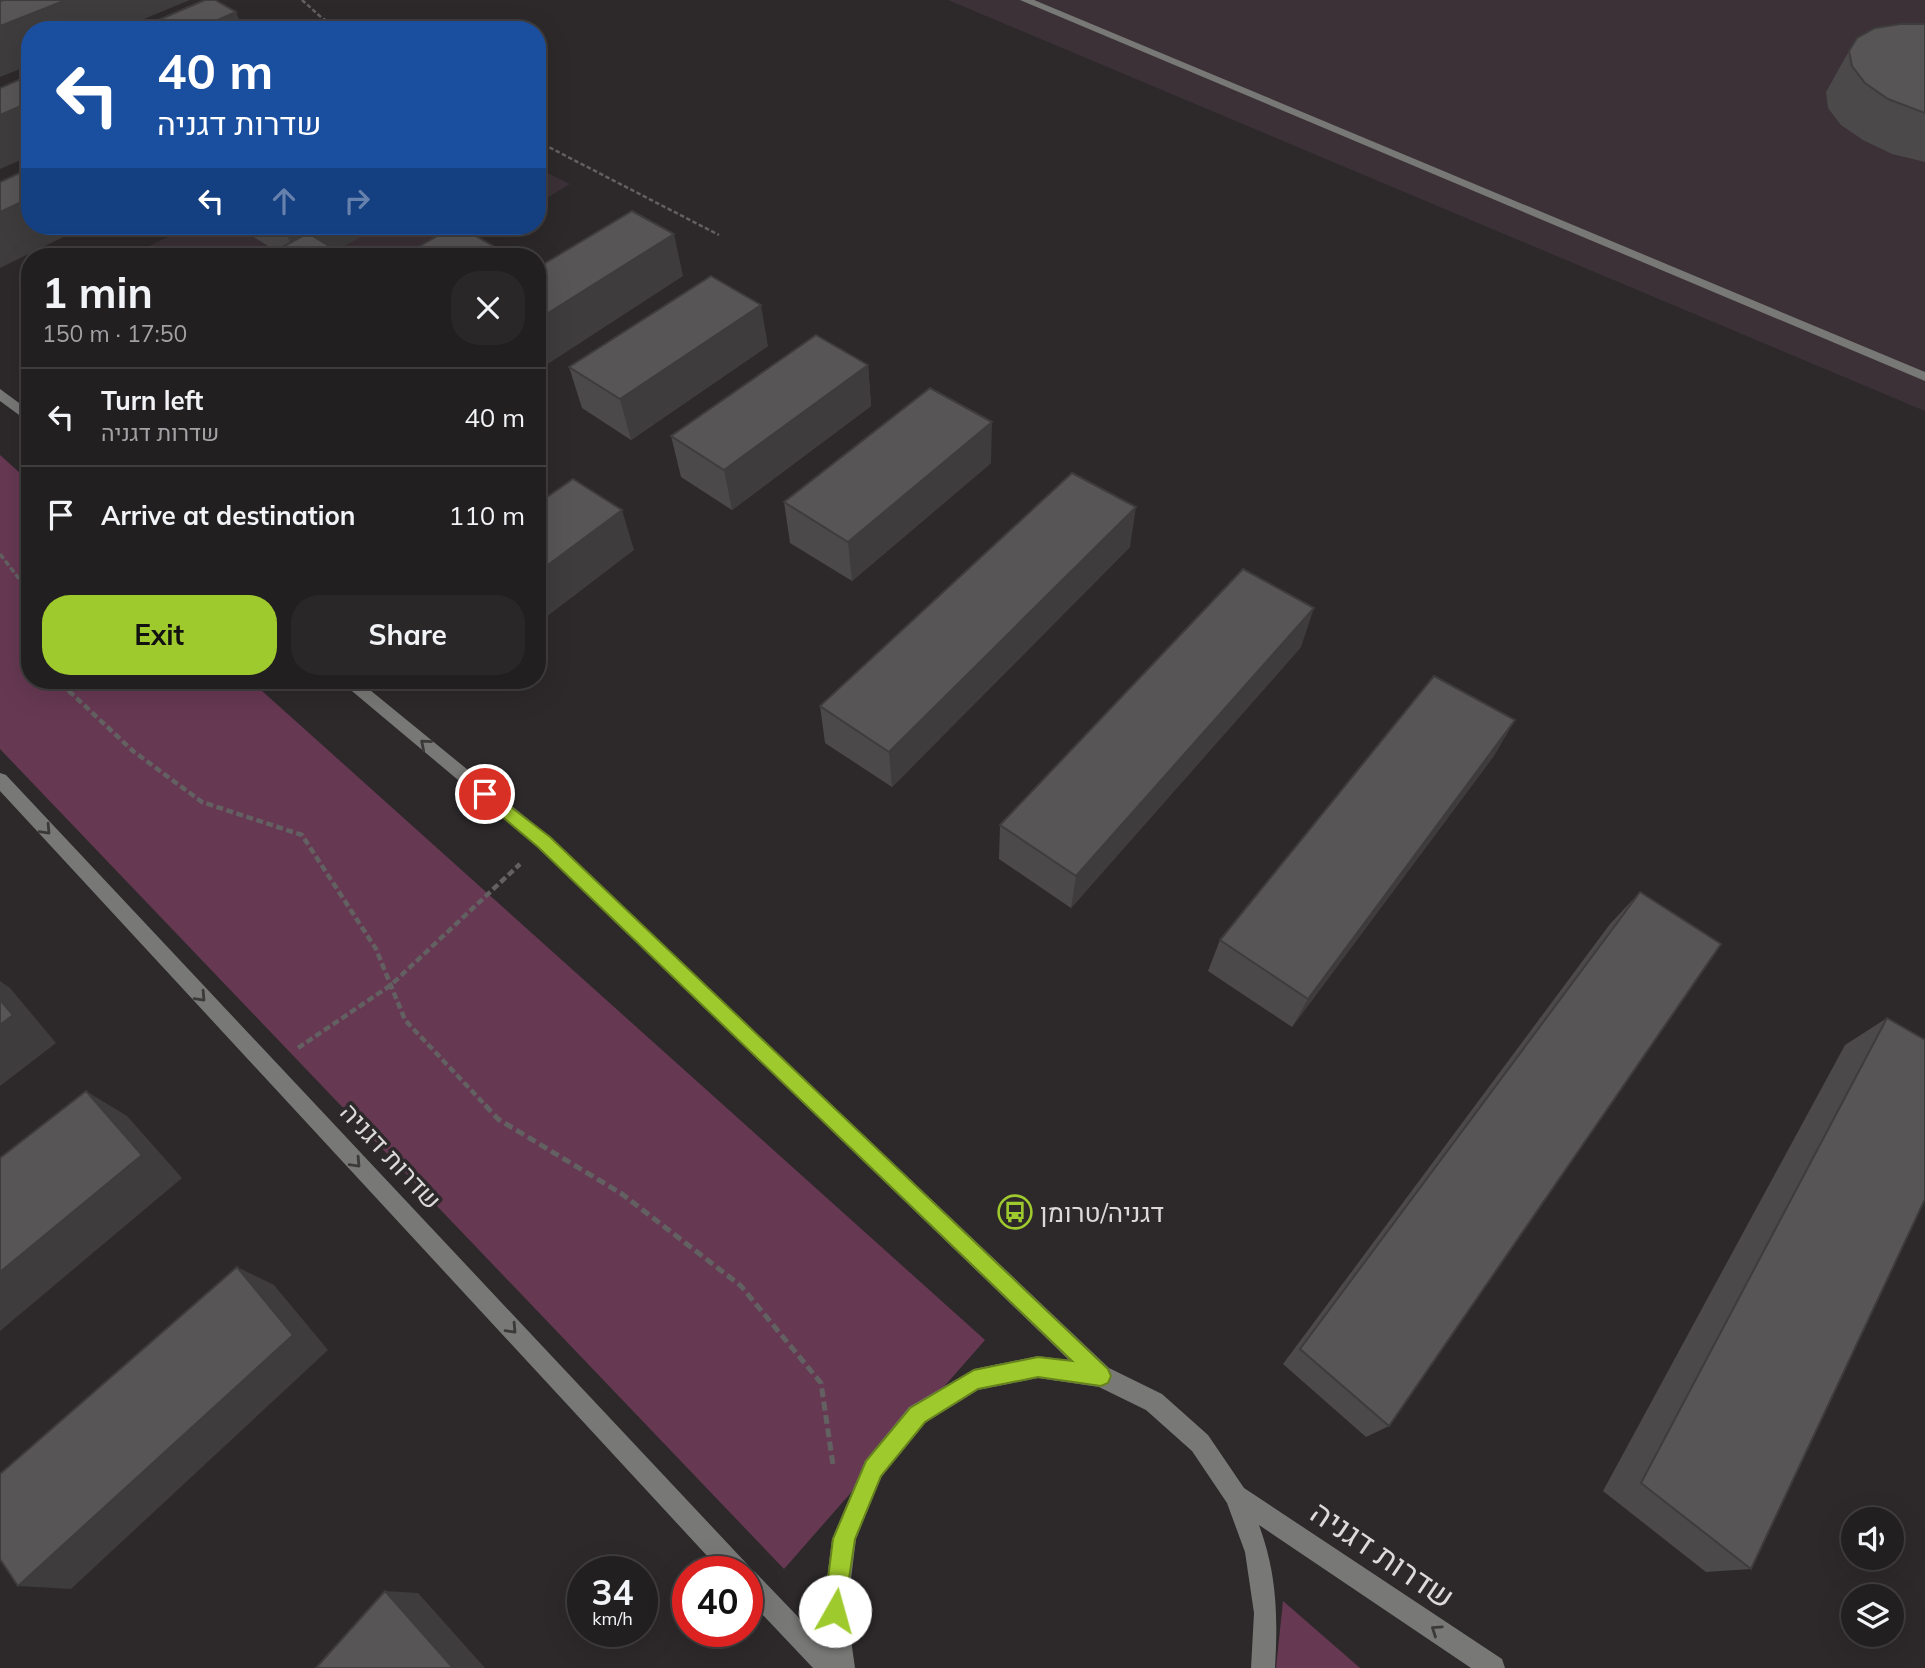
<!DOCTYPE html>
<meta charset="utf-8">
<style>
:root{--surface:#221f20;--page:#2a2729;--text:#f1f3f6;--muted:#a2a2a5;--line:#3f3d3e;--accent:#9fca2d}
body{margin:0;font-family:Mulish,Heebo,sans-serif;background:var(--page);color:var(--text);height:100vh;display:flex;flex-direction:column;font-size:26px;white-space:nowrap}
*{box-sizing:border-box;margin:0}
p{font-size:23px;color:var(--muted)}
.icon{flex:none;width:38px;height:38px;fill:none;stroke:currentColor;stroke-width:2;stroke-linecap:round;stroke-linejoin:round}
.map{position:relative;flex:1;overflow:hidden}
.side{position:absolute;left:21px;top:248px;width:525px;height:441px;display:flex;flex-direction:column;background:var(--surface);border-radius:28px;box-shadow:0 7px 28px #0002,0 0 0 2px var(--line)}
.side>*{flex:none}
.hud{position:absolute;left:21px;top:21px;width:525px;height:214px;border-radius:28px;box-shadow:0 7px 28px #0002,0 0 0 2px var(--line);background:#1a4fa0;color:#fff;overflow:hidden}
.buttons{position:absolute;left:1841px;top:1507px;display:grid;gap:14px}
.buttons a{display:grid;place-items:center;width:63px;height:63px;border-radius:50%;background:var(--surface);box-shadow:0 7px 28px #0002,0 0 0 2px var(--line);font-size:35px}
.speed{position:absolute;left:567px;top:1556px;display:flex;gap:14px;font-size:35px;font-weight:700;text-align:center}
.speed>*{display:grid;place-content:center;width:91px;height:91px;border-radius:50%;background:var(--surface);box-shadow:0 7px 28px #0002,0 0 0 2px var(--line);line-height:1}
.speed small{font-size:18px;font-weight:400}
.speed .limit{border:10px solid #d22;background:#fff;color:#111}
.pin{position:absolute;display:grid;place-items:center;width:60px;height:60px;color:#fff;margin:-30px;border:4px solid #fff;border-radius:50%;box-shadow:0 2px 7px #0007}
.me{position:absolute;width:77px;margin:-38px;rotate:7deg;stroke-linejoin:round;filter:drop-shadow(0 0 5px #0008)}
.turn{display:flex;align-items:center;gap:24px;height:147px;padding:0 21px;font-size:32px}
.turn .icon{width:91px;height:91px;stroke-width:2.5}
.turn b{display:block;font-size:49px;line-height:60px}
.lanes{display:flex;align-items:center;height:66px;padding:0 21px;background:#0003;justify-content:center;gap:35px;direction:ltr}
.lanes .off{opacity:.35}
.round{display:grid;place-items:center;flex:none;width:74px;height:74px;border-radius:28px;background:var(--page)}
.overview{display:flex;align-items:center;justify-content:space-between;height:119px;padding:0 21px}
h1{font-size:42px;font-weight:700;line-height:52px}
.action{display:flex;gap:14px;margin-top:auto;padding:14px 21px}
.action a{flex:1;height:80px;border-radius:28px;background:var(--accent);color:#111;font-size:28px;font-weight:700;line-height:80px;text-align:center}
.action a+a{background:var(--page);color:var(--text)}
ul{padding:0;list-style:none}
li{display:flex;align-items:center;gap:21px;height:98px;padding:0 21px;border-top:2px solid var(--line)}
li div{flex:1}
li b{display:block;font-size:26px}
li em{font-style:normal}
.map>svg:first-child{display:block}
</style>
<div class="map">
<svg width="1925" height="1668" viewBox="0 0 1925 1668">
<rect width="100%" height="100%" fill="#2d292b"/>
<g fill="#3b3136">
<polygon points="948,0 1925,0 1925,411"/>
<polygon points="537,168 570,184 537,204"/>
<polygon points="191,226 500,226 480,238 517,257 126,257"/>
</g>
<g fill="#673852">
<polygon points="0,455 30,482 30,681 251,681 985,1340 784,1569 0,749"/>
<polygon points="1283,1601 1360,1668 1276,1668"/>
</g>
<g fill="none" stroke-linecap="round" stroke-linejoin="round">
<g stroke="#636062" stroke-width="2.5" stroke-dasharray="4.5 2.5" stroke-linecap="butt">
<polyline points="302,0 322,18 342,30"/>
<polyline points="537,141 719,235"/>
</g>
<polyline stroke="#636062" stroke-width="3.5" stroke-dasharray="6 2.5" stroke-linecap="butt" points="0,554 30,593"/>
<g stroke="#636062" stroke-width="4.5" stroke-dasharray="7 3.5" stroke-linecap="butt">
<polyline points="65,681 69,691 133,751 202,802 302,835 376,949 405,1020 487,1107"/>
<polyline points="298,1048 391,985 520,864"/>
</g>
<polyline stroke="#636062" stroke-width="5" stroke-dasharray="9 4.5" stroke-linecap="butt" points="485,1105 498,1119 622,1194 741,1286 821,1383 833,1465"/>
<g fill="#787977" fill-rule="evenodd">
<polygon points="1020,0 1034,0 1925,372 1925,381"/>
<polygon points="0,389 30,411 30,423 0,401"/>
<path d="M340 681H359L550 837 1109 1368 1162 1394 1208 1435 1244 1488 1502 1659 1505 1668H1471L1259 1525C1277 1574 1278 1617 1275 1668H1251L1254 1613 1245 1552 1227 1503 1192 1451 1146 1410 1099 1387 1038 1378 978 1390 925 1423 881 1477 856 1539 847 1611 855 1668H813L747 1598V1572H722L0 791V773L6 775 747 1564 750 1569 755 1572 828 1648 823 1611 832 1539 865 1461 909 1407 974 1369 1038 1356 1069 1360 538 847Z"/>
</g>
</g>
<g fill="#4c494a">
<polygon points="1925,24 1925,162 1892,154 1863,140 1841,125 1828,108 1826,92 1849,51"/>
<polygon points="236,226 380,226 336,250 276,251"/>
<polygon points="768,346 631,440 582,408 569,367"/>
<polygon points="868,365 871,406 732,510 681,477 671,436"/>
<polygon points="991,463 852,581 790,543 784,502"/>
<polygon points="1130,547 892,787 825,743 820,706"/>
<polygon points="1301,647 1071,908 999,859 1000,825"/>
<polygon points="1515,720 1493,757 1292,1027 1208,971 1220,940"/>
<polygon points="1640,892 1389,1426 1366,1437 1283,1364 1610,924"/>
<polygon points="1887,1018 1751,1569 1706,1572 1603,1491 1845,1045"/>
</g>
<g fill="#3e3c3c">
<polygon points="66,0 190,0 117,30 30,30 30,65 0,77 0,26"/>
<polygon points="236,12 244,30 195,30"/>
<polygon points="30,102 30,156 0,169 0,115"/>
<polygon points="30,198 30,226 86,226 0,268 0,212"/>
<polygon points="306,226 380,226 324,257 298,257 287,236"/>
<polygon points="674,234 683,276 537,371 537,320"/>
<polygon points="495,247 498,257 478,257"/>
<polygon points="761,305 768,346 631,440 620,399"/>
<polygon points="868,365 871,406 732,510 724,470"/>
<polygon points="992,422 991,463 852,581 848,542"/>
<polygon points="1136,507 1130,547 892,787 889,752"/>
<polygon points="622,510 634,550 537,624 537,573"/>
<polygon points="1314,608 1301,647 1071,908 1076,876"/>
<polygon points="1515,720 1493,757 1292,1027 1308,999"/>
<polygon points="0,981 10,988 56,1043 0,1086"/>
<polygon points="86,1091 127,1116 182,1178 0,1331 0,1272"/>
<polygon points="237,1267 274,1285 328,1350 71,1589 18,1586"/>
<polygon points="385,1591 418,1593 485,1668 453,1668"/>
</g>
<g fill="#585556" stroke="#3e3c3c" stroke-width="2">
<polygon points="4,0 66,0 0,26 0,1"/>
<polygon points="205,0 215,0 236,12 195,30 135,30"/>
<polygon points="1900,24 1925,24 1925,113 1888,99 1865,83 1852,66 1849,51 1857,38 1875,28"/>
<polygon points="30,75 30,102 0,115 0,88"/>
<polygon points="30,168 30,198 0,212 0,182"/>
<polygon points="632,211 674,234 537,320 537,268"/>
<polygon points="271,226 306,226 287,236"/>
<polygon points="455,226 458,226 495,247 478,257 400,257"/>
<polygon points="308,233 347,257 264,257"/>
<polygon points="711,276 761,305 620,399 569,367"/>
<polygon points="816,335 868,365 724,470 671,436"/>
<polygon points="930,388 992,422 848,542 784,502"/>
<polygon points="1072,473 1136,507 889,752 820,706"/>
<polygon points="573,479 622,510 537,573 537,504"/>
<polygon points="1243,569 1314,608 1076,876 1000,825"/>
<polygon points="1434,676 1515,720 1308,999 1220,940"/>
<polygon points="1640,892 1721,944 1389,1426 1300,1349"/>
<polygon points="0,1000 13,1015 0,1025"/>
<polygon points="1887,1018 1925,1040 1925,1199 1751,1569 1641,1483"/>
<polygon points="86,1091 142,1155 0,1272 0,1158"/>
<polygon points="237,1267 293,1335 18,1586 0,1559 0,1474"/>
<polygon points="385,1591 453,1668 316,1668"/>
</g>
<defs><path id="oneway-chevron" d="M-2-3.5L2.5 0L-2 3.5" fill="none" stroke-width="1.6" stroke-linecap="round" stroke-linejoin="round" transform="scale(1.75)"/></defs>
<g stroke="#3c393a">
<use href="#oneway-chevron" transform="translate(425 744) rotate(-140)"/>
<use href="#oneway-chevron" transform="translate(46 830) rotate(47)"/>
<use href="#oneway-chevron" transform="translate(201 997) rotate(47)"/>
<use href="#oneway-chevron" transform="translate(356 1163) rotate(47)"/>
<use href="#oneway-chevron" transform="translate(512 1329) rotate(47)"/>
<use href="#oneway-chevron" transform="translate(1436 1630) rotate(-146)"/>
</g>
<polygon fill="#9fca2d" stroke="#67831d" stroke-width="2" points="485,787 550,837 1108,1369 1111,1376 1108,1383 1101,1386 1038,1377 978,1389 925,1422 881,1476 855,1539 843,1618 835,1622 827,1618 824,1611 833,1539 866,1461 910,1408 974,1370 1038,1357 1072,1361 538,847 480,798 477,794"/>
<defs>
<symbol id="bus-ring" viewBox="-11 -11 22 22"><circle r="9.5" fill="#2d292b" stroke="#9fca2d" stroke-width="1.5"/><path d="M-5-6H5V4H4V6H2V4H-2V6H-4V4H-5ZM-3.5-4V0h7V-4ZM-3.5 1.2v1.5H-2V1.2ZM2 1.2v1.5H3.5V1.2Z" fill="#9fca2d"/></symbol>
</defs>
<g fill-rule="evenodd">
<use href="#bus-ring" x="996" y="1193" width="38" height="38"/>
</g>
<g text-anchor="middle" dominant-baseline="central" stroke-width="7" stroke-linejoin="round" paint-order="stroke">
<g font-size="26" fill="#dbd9da" stroke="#2d292b">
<text transform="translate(391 1156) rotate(47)">שדרות דגניה</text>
</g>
<g font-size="26" fill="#dbd9da" stroke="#2d292b" text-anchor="start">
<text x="1040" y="1212">דגניה/טרומן</text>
</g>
<g font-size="32" fill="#dbd9da" stroke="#2d292b">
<text transform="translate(1383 1554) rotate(34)">שדרות דגניה</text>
</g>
</g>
</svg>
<div class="buttons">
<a><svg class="icon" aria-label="sound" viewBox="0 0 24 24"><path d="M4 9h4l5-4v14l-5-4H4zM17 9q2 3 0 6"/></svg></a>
<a><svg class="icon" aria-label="layers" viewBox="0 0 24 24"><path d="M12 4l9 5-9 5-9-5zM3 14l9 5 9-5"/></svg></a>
</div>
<div class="speed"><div>34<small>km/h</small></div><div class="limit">40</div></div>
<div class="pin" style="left:485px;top:794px;background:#d93025"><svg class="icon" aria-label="arrive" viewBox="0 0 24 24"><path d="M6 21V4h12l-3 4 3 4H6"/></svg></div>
<svg class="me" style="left:835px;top:1611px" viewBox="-20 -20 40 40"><circle r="19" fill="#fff"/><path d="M0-13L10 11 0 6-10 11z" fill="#9fca2d"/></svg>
<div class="hud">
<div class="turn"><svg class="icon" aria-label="left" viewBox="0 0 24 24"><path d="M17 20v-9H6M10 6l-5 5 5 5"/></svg><div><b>40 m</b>שדרות דגניה</div></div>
<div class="lanes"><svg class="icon" aria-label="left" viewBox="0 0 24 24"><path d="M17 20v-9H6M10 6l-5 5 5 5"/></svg><svg class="icon off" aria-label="ahead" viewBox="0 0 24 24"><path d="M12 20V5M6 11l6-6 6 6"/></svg><svg class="icon off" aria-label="right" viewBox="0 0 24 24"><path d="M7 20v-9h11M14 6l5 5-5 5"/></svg></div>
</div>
<section class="side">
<div class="overview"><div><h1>1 min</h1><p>150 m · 17:50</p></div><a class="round"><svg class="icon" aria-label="close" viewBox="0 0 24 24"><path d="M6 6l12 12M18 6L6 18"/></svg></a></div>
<ul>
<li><svg class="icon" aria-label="left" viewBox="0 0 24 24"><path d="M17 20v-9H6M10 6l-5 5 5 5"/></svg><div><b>Turn left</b><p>שדרות דגניה</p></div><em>40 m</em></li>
<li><svg class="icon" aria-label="arrive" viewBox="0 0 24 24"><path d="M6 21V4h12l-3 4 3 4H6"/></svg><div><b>Arrive at destination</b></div><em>110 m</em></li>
</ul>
<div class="action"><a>Exit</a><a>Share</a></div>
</section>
</div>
